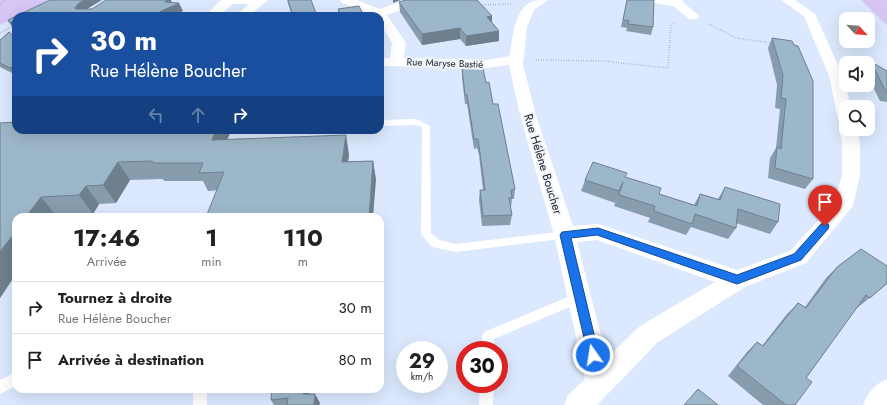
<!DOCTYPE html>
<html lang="fr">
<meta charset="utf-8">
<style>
:root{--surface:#fff;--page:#f2f2f2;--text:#222;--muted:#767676;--line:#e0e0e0}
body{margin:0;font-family:Jost,sans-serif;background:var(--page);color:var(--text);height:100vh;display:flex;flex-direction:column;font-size:15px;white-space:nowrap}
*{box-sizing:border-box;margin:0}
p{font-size:13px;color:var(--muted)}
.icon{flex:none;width:22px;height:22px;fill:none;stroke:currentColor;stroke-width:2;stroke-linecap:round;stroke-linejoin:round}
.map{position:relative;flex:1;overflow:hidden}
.side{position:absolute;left:12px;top:213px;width:372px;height:180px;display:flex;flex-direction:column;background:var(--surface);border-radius:12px;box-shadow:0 4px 16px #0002}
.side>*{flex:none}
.banner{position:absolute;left:12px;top:12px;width:372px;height:122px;border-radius:12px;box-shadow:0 4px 16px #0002;background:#1a4fa0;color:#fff;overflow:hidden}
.needle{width:26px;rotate:116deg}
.fabs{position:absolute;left:839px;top:12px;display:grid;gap:8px}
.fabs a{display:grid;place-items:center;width:36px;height:36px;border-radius:8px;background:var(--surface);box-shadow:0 4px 16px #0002;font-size:20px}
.speed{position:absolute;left:396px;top:341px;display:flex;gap:8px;font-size:20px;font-weight:700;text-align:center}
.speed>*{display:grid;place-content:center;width:52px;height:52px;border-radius:50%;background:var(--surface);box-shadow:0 4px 16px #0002;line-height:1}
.speed small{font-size:10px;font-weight:400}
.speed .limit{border:6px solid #d22;background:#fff;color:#111}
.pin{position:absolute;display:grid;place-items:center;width:34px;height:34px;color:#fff;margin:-41px -17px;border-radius:50% 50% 50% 0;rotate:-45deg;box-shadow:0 0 4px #0007}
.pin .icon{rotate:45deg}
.me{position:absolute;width:44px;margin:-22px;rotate:347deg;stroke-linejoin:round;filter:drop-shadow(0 0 3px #0008)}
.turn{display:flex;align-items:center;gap:14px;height:84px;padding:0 12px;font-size:18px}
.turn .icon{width:52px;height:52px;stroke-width:2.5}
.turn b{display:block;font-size:28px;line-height:34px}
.lanes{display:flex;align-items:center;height:38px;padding:0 12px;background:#0003;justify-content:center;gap:20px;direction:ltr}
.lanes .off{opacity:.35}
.eta{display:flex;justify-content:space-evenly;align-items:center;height:68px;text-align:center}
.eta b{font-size:24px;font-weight:700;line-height:28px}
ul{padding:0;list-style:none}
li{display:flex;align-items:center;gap:12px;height:52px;padding:0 12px;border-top:1px solid var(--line)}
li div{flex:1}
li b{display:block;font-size:15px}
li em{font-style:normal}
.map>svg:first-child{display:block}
</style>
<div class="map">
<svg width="887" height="405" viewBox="0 0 887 405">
<rect width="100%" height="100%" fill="#dbe8fd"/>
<g fill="#d7c5f6">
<polygon points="0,0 48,0 0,25"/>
<polygon points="861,0 887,0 887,25"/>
</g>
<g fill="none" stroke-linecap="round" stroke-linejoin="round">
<g stroke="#848e9e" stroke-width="1.5" stroke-dasharray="0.5 2" stroke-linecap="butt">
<polyline points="0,4 6,0"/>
<polyline points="478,5 511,4"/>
<polyline points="709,24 736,38 772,43"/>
<polyline points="0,33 16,24"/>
<polyline points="536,60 603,61 668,68 671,24 675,22"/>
</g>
<g fill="#fff" fill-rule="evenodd">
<polygon points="416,119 430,126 431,233 439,240 456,244 565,231 569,232 570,235 569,238 456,252 432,247 421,234 422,127 415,125 380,126 380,120"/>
<polygon points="580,292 584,293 586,297 584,301 494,339 494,350 482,350 482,336 484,332"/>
<polygon points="16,372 16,386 0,394 0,380"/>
<polygon points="480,384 494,384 493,405 479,405"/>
<rect x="193" y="389" width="14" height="16"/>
</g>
<g fill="#fff" fill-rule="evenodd">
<polygon points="221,0 268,0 249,16 236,16 249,4 233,4 219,16 205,16"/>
<path d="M340 0H357L380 9 405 0H423L421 3 387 15 406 43 404 58 486 60 510 56C512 39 514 8 533 1 537 0 543 0 548 0L534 10 527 27 523 65 536 115 573 226 598 224 737 270 790 251 834 203 842 175V142L839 129 842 125 846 124V129H857L860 142V175L853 206 806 263 745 287 658 342 597 405H564L568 395 585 379 554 235 520 115 509 65 486 68 380 66V58H390L392 43 380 23V16H376L342 3ZM597 240 715 282 640 326 607 358 577 242Z"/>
<polygon points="651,0 683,0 683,2 699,16 697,19 689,19 673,6 653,3"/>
<polygon points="781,0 795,0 815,14 843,76 851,107 846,107 846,124 840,123 838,119 829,76 804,16"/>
<path d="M887 379V405H863C868 392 874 385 887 379Z"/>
</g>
</g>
<g fill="#879dae">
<polygon points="287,0 317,16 292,16"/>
<polygon points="627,0 654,0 653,27 651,35 626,31 627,28 621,27"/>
<polygon points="399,2 492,16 492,22 499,31 499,41 466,46 460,39 422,45 400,12"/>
<polygon points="338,9 364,16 339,16"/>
<polygon points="16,38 16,73 14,74 0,67 0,40"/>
<polygon points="772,38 813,179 805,189 768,178 770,158 776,148 780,109 775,108 777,85 768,48"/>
<polygon points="871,62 887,71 887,102 880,101 868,77 868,67"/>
<polygon points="462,68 486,83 493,104 515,189 514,199 512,199 511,207 510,207 512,215 510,225 482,226 479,200 480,190 483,190 479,155 477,148 474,149 467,104 465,104 462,77"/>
<polygon points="0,123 16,130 228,130 230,133 227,139 349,154 348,162 373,161 376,180 208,191 203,181 165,181 162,179 130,180 116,203 99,204 93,214 56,215 55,217 16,217 16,274 0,298"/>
<polygon points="625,177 659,194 694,205 700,194 718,199 725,187 778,222 770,234 736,223 736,228 728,239 691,227 686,235 648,222 650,218 614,206 619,193 615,203 581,191 585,180"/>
<polygon points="380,267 383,285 382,311 380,311"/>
<polygon points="837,267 887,284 857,308 856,308 806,378 795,405 763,405 728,376 747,352 757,342 762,346 787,314 798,303 805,307 826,278"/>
<polygon points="309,394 320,403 319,405 274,405 271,400"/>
</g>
<g fill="#6e808d">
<polygon points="84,0 102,0 82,12 79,16 75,8 78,4"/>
<polygon points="167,0 171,0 173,6 179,3 183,11 173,16 151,16"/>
<polygon points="393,0 401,0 393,3"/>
<polygon points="492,16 492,26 487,17"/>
<polygon points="16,21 16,30 14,30 9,22"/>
<polygon points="460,28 460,39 422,45 422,34"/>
<polygon points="499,31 499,41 466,46 466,36"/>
<polygon points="16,66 16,73 14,74 10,68"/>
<polygon points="216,130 228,130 230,133 220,158 212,140"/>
<polygon points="346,135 349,154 346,180 342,162"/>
<polygon points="373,161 376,180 373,217 369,217"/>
<polygon points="118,162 130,180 116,203 103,185"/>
<polygon points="86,186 99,204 93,214 79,195"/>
<polygon points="41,197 56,215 55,217 26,217"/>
<polygon points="16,231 16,274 0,298 0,252"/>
<polygon points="380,267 383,285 382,311 380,300"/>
<polygon points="304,389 310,389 308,403 303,394"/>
<polygon points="315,394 320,403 319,405 314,405"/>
</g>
<g fill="#9db7ca" stroke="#6e808d">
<polygon points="50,0 84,0 78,4 75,8 76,9 92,9 106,0 167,0 165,2 179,3 151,16 16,16 16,21 9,22 8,20"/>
<polygon points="288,0 311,0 317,16 293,16"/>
<polygon points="406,0 477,0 492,16 487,17 499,31 466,36 460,28 422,34 399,2"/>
<polygon points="627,0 654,0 653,27 628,24 629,21 623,20"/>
<polygon points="359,6 364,16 341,16 338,9"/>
<polygon points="9,32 16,38 16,66 10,68 0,63 0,40"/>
<polygon points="772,38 792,41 794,45 798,46 813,81 813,179 775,168 777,147 781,149 786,99 781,98 783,75"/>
<polygon points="871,62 887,71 887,92 886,92"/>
<polygon points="462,68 483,68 486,83 489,82 493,104 498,104 515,189 511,190 512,197 509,198 512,215 483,216 480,190 485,190 479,146 478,139 474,139 467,95 465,95"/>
<polygon points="16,122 16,130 216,130 212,140 346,135 342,162 373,161 369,217 206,217 224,172 199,173 203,163 155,163 151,161 118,162 103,185 86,186 79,195 41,197 26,217 16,217 16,231 0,252 0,123"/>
<polygon points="593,162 627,173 625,177 661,188 659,194 697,206 700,194 720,200 725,187 780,204 778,222 738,209 736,228 695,214 692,224 654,211 655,206 619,195 623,182 619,191 585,180"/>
<polygon points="861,249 887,266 887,283 870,298 866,295 806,378 812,382 795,405 786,405 737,366 757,342 763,346 798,303 806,308 837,267"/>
<polygon points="272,389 304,389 303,394 315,394 314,405 287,405 288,398 271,400"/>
<polygon points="698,389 718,405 684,405"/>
</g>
<polygon fill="#1a73e8" stroke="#114b97" points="825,223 828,224 829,226 828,229 801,260 737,284 597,235 571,238 599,355 597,359 593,360 589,359 560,235 562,232 598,228 737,275 794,254 821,224"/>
<g text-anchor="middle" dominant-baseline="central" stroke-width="4" stroke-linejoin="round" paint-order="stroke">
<g font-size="10" fill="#1d222c" stroke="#f1f5fa">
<text transform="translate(445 63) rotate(2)">Rue Maryse Bastié</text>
</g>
<g font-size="12" fill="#1d222c" stroke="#f1f5fa">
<text transform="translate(543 164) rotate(73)">Rue Hélène Boucher</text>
</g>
</g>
</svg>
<div class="fabs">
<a><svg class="needle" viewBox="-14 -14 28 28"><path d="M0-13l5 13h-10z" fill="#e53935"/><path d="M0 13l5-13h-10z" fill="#767676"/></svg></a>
<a><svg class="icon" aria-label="sound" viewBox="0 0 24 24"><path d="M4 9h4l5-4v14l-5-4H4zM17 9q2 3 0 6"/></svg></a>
<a><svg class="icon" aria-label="search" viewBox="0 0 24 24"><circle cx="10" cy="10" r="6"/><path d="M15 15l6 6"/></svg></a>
</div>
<div class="speed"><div>29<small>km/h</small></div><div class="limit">30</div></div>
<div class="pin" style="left:825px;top:226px;background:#d93025"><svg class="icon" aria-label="arrive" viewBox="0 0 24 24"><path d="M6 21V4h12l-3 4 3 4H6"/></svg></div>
<svg class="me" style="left:593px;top:355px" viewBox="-20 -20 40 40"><circle r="17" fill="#1a73e8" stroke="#fff" stroke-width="3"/><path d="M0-11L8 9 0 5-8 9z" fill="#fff"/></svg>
<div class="banner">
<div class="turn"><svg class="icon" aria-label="right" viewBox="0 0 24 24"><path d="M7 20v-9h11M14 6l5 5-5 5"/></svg><div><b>30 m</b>Rue Hélène Boucher</div></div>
<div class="lanes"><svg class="icon off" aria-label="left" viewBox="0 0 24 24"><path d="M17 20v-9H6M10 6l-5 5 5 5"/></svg><svg class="icon off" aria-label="ahead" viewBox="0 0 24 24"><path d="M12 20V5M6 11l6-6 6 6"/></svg><svg class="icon" aria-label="right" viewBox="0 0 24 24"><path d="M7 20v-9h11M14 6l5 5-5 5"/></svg></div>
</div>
<section class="side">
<div class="eta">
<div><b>17:46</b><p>Arrivée</p></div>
<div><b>1</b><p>min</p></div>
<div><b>110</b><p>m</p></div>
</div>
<ul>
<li><svg class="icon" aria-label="right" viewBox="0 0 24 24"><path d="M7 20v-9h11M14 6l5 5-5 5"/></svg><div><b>Tournez à droite</b><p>Rue Hélène Boucher</p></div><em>30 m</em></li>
<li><svg class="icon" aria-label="arrive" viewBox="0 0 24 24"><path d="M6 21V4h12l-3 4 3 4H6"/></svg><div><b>Arrivée à destination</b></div><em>80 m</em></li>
</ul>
</section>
</div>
